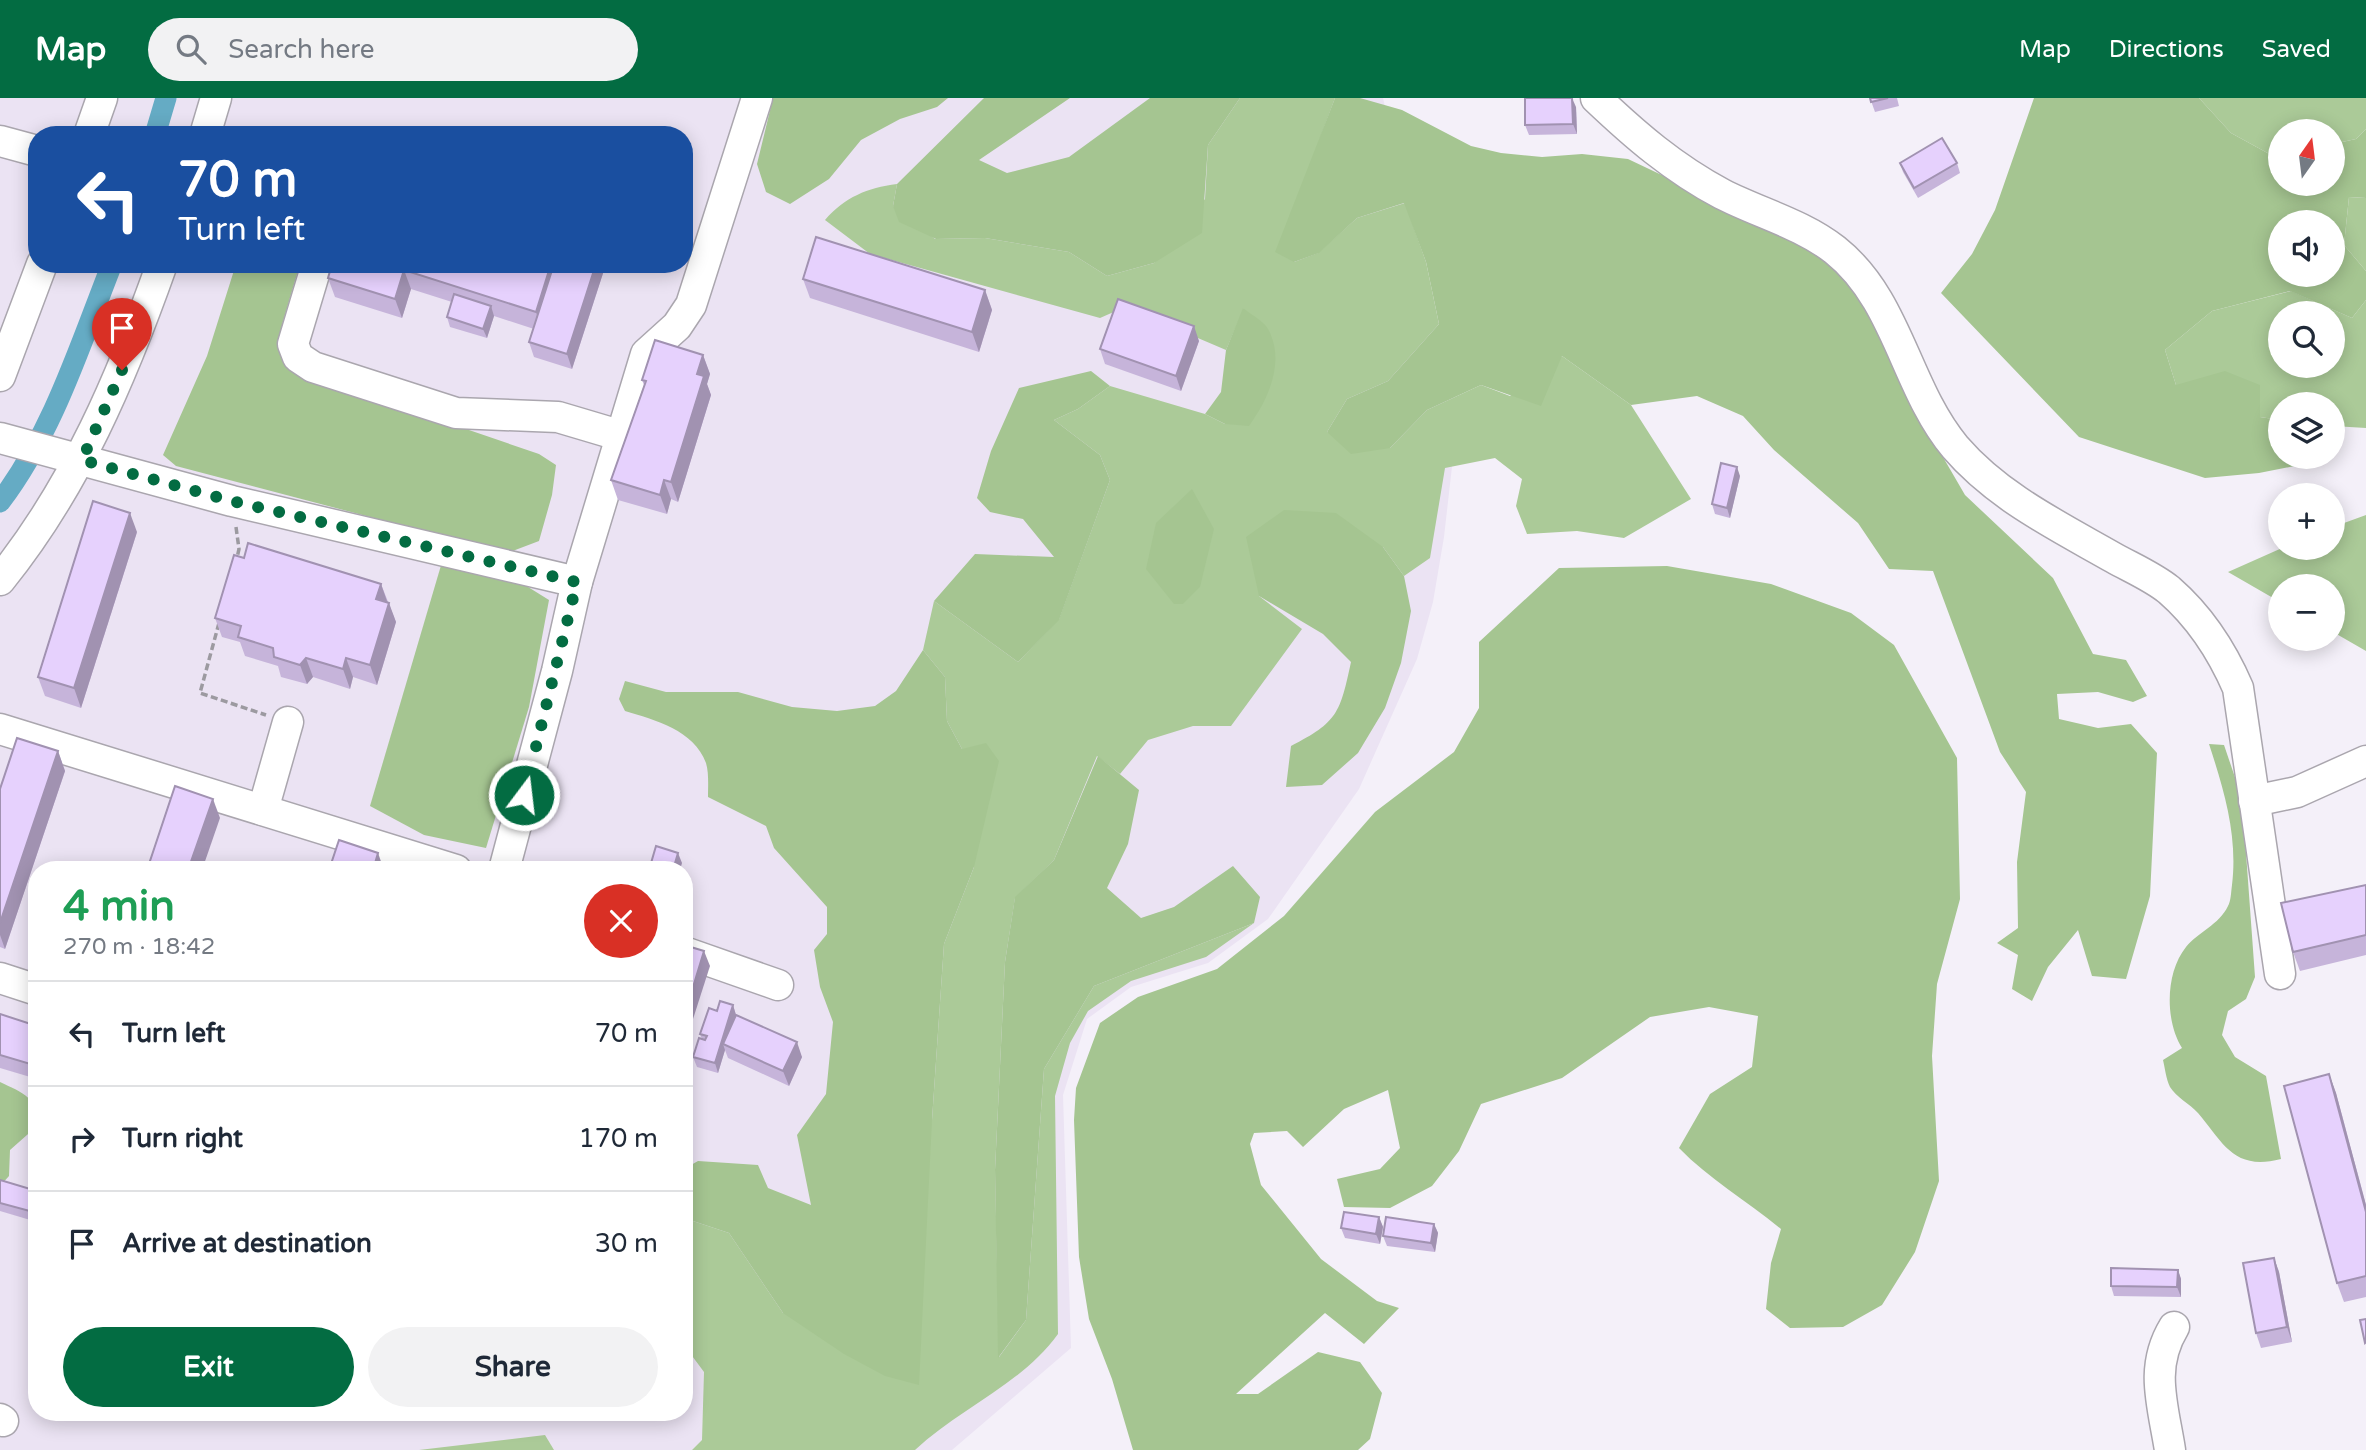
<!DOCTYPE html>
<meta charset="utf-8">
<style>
:root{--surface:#fff;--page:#f2f2f3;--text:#1f2937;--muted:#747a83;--line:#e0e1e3;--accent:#036c42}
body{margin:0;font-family:"Varela Round",sans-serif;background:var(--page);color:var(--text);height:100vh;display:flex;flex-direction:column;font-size:26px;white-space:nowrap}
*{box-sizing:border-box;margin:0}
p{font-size:23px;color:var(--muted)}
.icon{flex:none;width:38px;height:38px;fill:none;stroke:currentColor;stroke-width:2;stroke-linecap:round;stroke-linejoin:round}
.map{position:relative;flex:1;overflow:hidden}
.drawer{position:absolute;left:28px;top:763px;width:665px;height:560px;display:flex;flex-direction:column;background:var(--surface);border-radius:28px;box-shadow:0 4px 18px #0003}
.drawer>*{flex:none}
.guide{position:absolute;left:28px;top:28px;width:665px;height:147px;border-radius:28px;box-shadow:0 4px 18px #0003;background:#1a4fa0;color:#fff;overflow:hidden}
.needle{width:46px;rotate:14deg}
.tools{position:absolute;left:2268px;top:21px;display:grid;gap:14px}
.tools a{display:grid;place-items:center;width:77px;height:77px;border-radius:50%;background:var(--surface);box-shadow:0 4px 18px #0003;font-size:35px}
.pin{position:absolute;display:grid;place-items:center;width:60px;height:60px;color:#fff;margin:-72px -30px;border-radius:50% 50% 50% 0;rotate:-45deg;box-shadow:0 0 7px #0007}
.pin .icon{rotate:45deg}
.me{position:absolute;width:77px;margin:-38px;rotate:15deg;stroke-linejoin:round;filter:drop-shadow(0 0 5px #0008)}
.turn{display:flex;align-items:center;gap:24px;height:147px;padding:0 35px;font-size:32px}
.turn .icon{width:91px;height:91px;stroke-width:2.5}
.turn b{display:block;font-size:49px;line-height:60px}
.round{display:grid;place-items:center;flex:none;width:74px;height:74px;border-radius:37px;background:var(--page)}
.summary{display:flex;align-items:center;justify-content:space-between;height:119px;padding:0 35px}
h1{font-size:42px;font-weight:800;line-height:52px;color:#1e9e55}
.button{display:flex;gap:14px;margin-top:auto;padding:14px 35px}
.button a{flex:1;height:80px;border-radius:42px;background:var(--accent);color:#fff;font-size:28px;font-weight:800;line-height:80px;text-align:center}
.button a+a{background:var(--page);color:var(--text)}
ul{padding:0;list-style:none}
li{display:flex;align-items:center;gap:21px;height:105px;padding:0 35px;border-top:2px solid var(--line)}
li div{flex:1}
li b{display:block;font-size:26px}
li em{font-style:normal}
header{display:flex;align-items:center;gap:42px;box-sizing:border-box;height:98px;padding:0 35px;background:var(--accent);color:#fff}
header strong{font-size:33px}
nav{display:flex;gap:38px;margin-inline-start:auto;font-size:24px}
.search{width:490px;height:63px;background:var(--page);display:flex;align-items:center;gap:18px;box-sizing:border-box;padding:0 24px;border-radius:38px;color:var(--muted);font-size:26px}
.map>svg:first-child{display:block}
</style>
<header>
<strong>Map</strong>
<div class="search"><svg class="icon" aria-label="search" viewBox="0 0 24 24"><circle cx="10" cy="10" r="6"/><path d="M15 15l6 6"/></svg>Search here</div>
<nav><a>Map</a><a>Directions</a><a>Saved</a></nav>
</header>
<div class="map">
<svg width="2366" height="1352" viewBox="0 0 2366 1352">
<rect width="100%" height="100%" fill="#f4f0f9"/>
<path fill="#ebe3f3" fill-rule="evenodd" d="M0 0H1383L1458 316 1444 439 1433 504 1417 561 1359 691 1268 821 1208 865 1131 889 1087 921 1063 997 1071 1250 952 1352H0ZM37 37H684V166H37ZM37 772H684V1314H37Z"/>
<g fill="#abca98" fill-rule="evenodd">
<path d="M1240 0H1335L1310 67 1294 164 1318 155 1357 120 1405 105 1426 164 1439 226 1388 283 1347 301 1327 334 1390 350 1427 312 1481 287 1510 298 1562 258 1631 307 1691 401 1624 440 1577 433 1527 436 1516 408 1522 381 1495 360 1445 370 1430 460 1404 478 1383 449 1259 498 1302 531 1231 628H1193L1148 642 1120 676 1097 658 1054 762 1015 800 1005 864 995 1072 999 1259 1026 1222 1044 971 1094 888 1254 825 1206 859 1131 883 1088 913 1070 945 1055 998 1058 1236C1022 1286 960 1310 915 1352H692L702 1342 704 1274 684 1247V1120L729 1135 783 1215 932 1022 944 846 974 769 962 651 947 623 945 579 923 552 934 503 1018 564 1059 521 1110 382 1100 357 1054 322 1078 311 1110 288 1205 316 1225 326 1244 210 1226 252 1125 209 1100 220 870 156 825 122C845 99 867 90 897 86L893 108 935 141 985 140 1069 154 1107 178 1154 165 1205 101 1208 47Z"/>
<polygon points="2199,0 2366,0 2366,31 2356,41 2333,46 2333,33 2280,33 2280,56 2273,58 2231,35"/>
<polygon points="2349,99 2366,100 2366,173 2344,147"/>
<path d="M2291 193 2352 220 2366 202V330L2333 328V306H2280V322L2260 319 2176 287 2165 252 2212 213ZM2280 215H2333V268H2280Z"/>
<polygon points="2366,417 2366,553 2333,534 2333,488 2280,488 2280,504 2228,474 2282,450 2333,450 2333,429"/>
<polygon points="545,1337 554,1352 419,1352"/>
</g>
<g fill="#a5c591" fill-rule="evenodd">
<polygon points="773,0 948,0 937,9 900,21 861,42 829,81 790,106 766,94 757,66"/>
<polygon points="984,0 1070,0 979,62 1007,75 1069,59 1150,0 1240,0 1208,47 1202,135 1154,165 1107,178 1069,154 985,140 936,141 899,124 893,108 897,86"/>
<polygon points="1335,0 1360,0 1402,12 1471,48 1501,55 1542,59 1582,56 1628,61 1788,137 1839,172 1868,202 1922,323 1965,397 2053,480 2093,556 2126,562 2147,598 2133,604 2098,594 2057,596 2059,621 2098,630 2131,626 2157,655 2150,798 2126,881 2092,878 2078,832 2048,869 2032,903 2012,891 2018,857 1997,845 2018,830 2017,764 2026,694 2000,654 1933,473 1889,471 1858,425 1774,352 1743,318 1697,298 1631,307 1562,258 1541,308 1481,287 1427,312 1390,350 1351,356 1327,334 1347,301 1388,283 1439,226 1426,164 1404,105 1357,120 1319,155 1294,164 1275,154"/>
<path d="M2034 0H2199L2231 35 2273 58 2280 56V86H2333V46L2356 41 2366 31V100L2349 99 2344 147 2366 173V202L2352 220 2290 193 2212 213 2165 252 2176 287 2225 273 2260 287V319L2280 322V359H2316L2310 365 2259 375 2205 380 2079 339 1941 195 1972 156 1995 112ZM2280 124H2333V177H2280Z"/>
<polygon points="236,166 300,166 282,227 281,252 343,289 539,356 556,367 552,397 539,443 507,455 176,368 163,357 207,258"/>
<path d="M1243 210C1250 216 1264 223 1268 231 1286 263 1268 302 1249 328L1225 326 1205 316 1221 294 1226 252Z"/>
<polygon points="1091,273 1110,288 1078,311 1054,322 1100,357 1110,382 1059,522 1018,564 934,503 975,456 1054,459 1023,421 990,414 977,400 991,353 1019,290"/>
<polygon points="1192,391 1214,431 1200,489 1183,506 1174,506 1146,471 1156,425"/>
<path d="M1284 412 1336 415 1383 449 1404 478 1411 513 1401 565 1385 610 1358 655 1322 687 1286 689 1291 648C1338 624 1340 615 1351 564L1323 536 1259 498 1246 439Z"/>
<polygon points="442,464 520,484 549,502 529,609 486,750 424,737 370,708"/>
<path d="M1667 468 1771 486 1851 515 1894 547 1957 660 1960 801 1937 886 1932 958 1939 1083 1915 1154 1882 1207 1843 1229 1790 1230 1766 1211 1771 1165 1781 1131C1747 1103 1709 1081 1679 1050L1710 996 1752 969 1758 918 1709 909 1650 919 1562 980 1481 1006 1459 1053 1432 1088 1390 1110 1344 1109 1337 1081 1380 1071 1400 1050 1388 992 1344 1011 1303 1049 1287 1033 1254 1035 1250 1046 1261 1087 1321 1161 1377 1203 1399 1210 1364 1246 1325 1215 1236 1296H1258L1318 1254 1360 1264 1382 1295 1370 1341 1358 1352H1133L1112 1281 1089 1221 1079 1159 1074 1022 1076 990 1100 925 1138 899 1217 871 1284 818 1375 714 1454 654 1479 610V544L1559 470Z"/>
<path d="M923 552 945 579 947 623 962 651 986 645 999 663 974 769 944 846 932 1022 919 1287 885 1278 844 1256 783 1215 729 1135 684 1120V1071L698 1063 758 1067 768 1090 811 1107 797 1037 826 996 833 924 820 889 814 852 827 836V809L774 750 766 728 708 699C708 689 709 675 706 665 694 632 655 622 625 613L619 601 625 583 666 594H738L792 609 837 613 875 608 896 593Z"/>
<path d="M2209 646 2224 647 2242 700 2255 879 2246 901 2228 913 2222 937 2235 959 2266 978 2281 1061C2234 1073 2224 1046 2198 1015 2190 1006 2176 999 2170 989 2166 981 2165 970 2163 962L2182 950C2165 923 2165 875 2186 849 2198 834 2219 827 2228 808 2231 803 2231 794 2232 787 2238 738 2224 692 2209 646Z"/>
<polygon points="1098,658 1139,692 1128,746 1107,790 1141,820 1174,809 1233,768 1260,799 1254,825 1094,888 1044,971 1026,1222 998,1260 995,1072 1005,864 1015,799 1054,762"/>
<path d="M0 984C23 995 40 1000 36 1029L10 1052 9 1078 0 1088Z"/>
</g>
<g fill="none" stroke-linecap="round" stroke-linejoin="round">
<g stroke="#65abc4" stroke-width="21">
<polyline points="155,37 166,0"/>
<path d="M0 404C53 334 80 247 112 166"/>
</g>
<defs>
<g id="minor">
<path d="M1596 0C1635 37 1673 70 1722 96 1759 115 1802 126 1835 152 1898 202 1905 289 1955 349 1998 399 2058 428 2114 460 2132 470 2153 479 2169 492 2200 519 2222 553 2238 590L2280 876"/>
<polyline points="89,37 102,0"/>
<polyline points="205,37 216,0"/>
<polyline points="0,43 37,53"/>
<polyline points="317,166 293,246 298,259 313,269 456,315 558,319 622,338"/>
<polyline points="0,278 42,166"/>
<polyline points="0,340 232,403 577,484"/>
<path d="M0 482C76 388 122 279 162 166"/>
<polyline points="0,631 456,772"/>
<polyline points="2254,703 2297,694 2366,663"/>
<polyline points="263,712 288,624"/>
<polyline points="504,772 557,573 577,484 646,256 677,228 691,207 757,0"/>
<polyline points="684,854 778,887"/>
<polyline points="0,880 37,892"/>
<polyline points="0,1321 3,1323"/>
<path d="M2170 1352C2163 1307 2149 1270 2174 1229"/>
</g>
</defs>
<use href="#minor" stroke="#aaa6ae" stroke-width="33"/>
<g stroke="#9c9aa0" stroke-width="3.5" stroke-dasharray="7 3.5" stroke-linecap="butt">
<polyline points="236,429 239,451 237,460"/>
<polyline points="219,525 200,595 266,617"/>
</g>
<use href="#minor" stroke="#fff" stroke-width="30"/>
</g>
<g fill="#c6b4da">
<polygon points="1870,0 1897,0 1899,8 1875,14"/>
<polygon points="1576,9 1577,36 1529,37 1525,27"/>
<polygon points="1900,65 1957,65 1960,75 1918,100 1903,74"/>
<polygon points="332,166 606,166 572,271 534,259 529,244 534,231 494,218 487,240 450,229 447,219 452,204 411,191 402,220 335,199 328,180"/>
<polygon points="803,181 985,192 992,212 979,254 810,200"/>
<polygon points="1199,243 1181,293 1105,266 1100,251"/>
<polygon points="703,257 710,276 707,286 711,297 678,404 671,401 667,416 618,402 611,382 644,287 642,282"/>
<polygon points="1740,378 1730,420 1715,416 1712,406"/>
<polygon points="137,434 81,610 45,598 38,579"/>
<polygon points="244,460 381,486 396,524 377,587 353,579 350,591 313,579 307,586 281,579 278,568 245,558 240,544 222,539 215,520"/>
<polygon points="58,653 65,673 5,851 0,849 0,691"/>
<polygon points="2366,787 2366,857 2300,873 2293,854"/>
<polygon points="733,907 736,917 802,959 789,988 728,960 725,952 718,975 697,969 693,959 702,941 700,936 717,913"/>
<polygon points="0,916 37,928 37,981 0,970"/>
<polygon points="2329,976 2336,995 2366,1107 2366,1199 2344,1204 2337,1185"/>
<polygon points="0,1082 37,1093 37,1124 0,1113"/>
<polygon points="1379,1119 1383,1129 1380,1146 1345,1140 1341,1130"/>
<polygon points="1434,1126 1438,1135 1435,1154 1387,1148 1383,1138"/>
<polygon points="2274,1160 2279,1174 2292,1244 2261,1250 2256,1235"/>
<polygon points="2178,1172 2181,1181 2181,1199 2114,1198 2111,1188"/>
</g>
<g fill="#a192b1">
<polygon points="1572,0 1576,9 1577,36 1573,26"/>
<polygon points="551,166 564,166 543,234 536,214"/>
<polygon points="596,166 606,166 572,271 567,256"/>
<polygon points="404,172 411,191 402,220 395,201"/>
<polygon points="985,192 992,212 979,254 972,234"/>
<polygon points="491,208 494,218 487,240 483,231"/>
<polygon points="1194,228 1199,243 1181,293 1176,278"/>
<polygon points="703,257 710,276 707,286 711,297 678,404 671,384 697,276"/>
<polygon points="1737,369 1740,378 1730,420 1727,410"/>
<polygon points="664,382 671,401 667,416 660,397"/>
<polygon points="130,415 137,434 81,610 74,590"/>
<polygon points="381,486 388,506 376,501"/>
<polygon points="389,505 396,524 377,587 370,567"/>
<polygon points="306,560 313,579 307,586 300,567"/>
<polygon points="346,560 353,579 350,591 343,571"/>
<polygon points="58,653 65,673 5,851 0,837 0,825"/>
<polygon points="213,701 220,720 202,772 188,772"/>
<polygon points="378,755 384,772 373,772"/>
<polygon points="678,755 682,765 680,772 673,772"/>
<polygon points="704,853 710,868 685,946 684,943 684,919"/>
<polygon points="733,907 736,917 723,946 725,952 718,975 715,965"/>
<polygon points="797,944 802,959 789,988 783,973"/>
<polygon points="2329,976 2336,995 2366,1107 2366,1114"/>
<polygon points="1379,1119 1383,1129 1380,1146 1376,1136"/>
<polygon points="1434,1126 1438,1135 1435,1154 1431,1145"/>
<polygon points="2274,1160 2279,1174 2292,1244 2287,1229"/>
<polygon points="2178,1172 2181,1181 2181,1199 2177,1189"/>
</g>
<g fill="#e6d1fd" stroke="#a192b1" stroke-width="2">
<polygon points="1525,0 1572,0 1573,26 1525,27"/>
<polygon points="1870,0 1888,0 1871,4"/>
<polygon points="1942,40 1957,65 1914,90 1900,65"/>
<polygon points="816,139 985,192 972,234 803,181"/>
<polygon points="332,166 551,166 536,214 404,172 395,201 328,180"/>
<polygon points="554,166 596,166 567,256 529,244"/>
<polygon points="454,196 491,208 483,231 447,219"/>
<polygon points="1118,201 1194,228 1176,278 1100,251"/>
<polygon points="655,242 703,257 697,276 704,278 671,384 664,382 660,397 611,382 646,283 642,282"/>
<polygon points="1721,365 1737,369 1727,410 1712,406"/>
<polygon points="93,403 130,415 74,590 38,579"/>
<polygon points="248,445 381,486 376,501 389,505 370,567 346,560 343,571 306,560 300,567 274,559 273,550 238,539 241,528 215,520 234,457 244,460"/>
<polygon points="17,640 58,653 0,825 0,691"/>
<polygon points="175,688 213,701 188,772 147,772"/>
<polygon points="339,742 378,755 373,772 329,772"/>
<polygon points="656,748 678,755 673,772 649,772"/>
<polygon points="2366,787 2366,837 2293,854 2281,805"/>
<polygon points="684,847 704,853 684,919"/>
<polygon points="720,903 733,907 715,965 693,959 699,940 705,942 707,938 700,936 709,910 717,913"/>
<polygon points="0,916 37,928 37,968 0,957"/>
<polygon points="736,917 797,944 783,973 723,946"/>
<polygon points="2329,976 2366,1114 2366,1178 2337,1185 2284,988"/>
<polygon points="0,1082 37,1093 37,1115 0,1105"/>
<polygon points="1344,1114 1379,1119 1376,1136 1341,1130"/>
<polygon points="1386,1119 1434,1126 1431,1145 1383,1138"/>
<polygon points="2274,1160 2287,1229 2256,1235 2243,1165"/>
<polygon points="2111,1170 2178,1172 2177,1189 2111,1188"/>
<polygon points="2366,1221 2366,1244 2365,1245 2360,1222"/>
</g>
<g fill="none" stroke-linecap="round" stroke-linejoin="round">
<polyline stroke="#036c42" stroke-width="12" stroke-dasharray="0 21.6" points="122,272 82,362 232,403 577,484 524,697"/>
</g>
</svg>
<div class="tools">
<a><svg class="needle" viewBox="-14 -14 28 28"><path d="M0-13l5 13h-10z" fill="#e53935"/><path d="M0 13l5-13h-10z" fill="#747a83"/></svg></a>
<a><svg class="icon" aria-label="sound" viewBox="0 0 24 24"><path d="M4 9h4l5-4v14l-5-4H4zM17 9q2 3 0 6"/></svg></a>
<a><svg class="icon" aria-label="search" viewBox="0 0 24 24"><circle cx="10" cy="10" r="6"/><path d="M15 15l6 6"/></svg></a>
<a><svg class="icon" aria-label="layers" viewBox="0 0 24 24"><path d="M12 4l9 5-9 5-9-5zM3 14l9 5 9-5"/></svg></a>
<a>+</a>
<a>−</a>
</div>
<div class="pin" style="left:122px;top:272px;background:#d93025"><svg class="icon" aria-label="arrive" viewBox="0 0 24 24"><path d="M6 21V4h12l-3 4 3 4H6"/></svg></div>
<svg class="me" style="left:524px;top:697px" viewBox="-20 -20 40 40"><circle r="17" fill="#036c42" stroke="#fff" stroke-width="3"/><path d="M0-11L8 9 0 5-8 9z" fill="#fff"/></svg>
<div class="guide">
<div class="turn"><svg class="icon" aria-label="left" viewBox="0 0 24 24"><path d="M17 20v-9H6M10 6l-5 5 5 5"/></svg><div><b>70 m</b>Turn left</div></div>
</div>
<section class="drawer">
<div class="summary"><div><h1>4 min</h1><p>270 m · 18:42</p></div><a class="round" style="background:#d93025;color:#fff"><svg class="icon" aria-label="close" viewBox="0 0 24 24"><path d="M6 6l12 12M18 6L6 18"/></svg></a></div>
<ul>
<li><svg class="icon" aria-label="left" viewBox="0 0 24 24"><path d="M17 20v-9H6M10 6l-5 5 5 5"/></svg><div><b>Turn left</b></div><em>70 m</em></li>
<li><svg class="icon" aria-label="right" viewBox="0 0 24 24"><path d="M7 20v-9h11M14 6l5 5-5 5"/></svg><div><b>Turn right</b></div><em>170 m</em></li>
<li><svg class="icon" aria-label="arrive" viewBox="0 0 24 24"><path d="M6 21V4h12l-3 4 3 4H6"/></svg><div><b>Arrive at destination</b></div><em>30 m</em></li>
</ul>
<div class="button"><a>Exit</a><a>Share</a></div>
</section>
</div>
